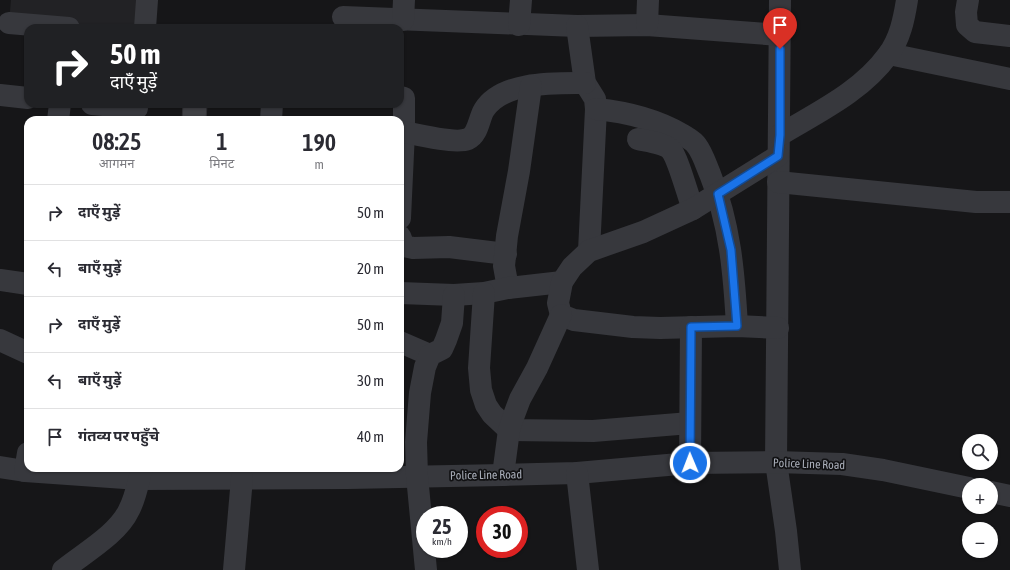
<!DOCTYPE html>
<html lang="hi">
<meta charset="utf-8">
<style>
:root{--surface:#fff;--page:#f2f2f3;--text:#2b2b33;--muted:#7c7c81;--line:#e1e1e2}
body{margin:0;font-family:"Asap Condensed","Noto Sans Devanagari",sans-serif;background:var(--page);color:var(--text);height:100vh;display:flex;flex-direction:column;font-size:15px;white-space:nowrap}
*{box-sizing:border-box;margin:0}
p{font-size:13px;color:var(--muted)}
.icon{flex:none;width:22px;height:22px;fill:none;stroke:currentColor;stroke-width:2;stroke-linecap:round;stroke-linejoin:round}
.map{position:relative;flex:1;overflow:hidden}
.side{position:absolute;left:24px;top:116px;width:380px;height:356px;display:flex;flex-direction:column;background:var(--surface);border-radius:12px;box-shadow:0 1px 3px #0004}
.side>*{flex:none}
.hud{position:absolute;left:24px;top:24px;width:380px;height:84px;border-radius:12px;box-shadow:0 1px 3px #0004;background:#202124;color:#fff;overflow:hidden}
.tools{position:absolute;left:962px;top:434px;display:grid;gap:8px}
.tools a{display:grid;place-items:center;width:36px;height:36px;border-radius:50%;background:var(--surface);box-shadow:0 1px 3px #0004;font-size:20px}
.speed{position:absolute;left:416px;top:506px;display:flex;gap:8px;font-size:20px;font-weight:700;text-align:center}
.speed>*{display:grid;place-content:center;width:52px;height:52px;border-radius:50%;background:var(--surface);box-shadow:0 1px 3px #0004;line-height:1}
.speed small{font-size:10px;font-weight:400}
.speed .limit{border:6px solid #d22;background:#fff;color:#111}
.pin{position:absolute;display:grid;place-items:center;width:34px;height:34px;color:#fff;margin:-41px -17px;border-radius:50% 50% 50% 0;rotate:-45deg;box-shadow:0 0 4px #0007}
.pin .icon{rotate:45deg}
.me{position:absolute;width:44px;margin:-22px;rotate:359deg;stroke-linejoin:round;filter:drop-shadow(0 0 3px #0008)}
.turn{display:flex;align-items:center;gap:14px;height:84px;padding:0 20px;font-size:18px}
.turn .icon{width:52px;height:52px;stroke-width:2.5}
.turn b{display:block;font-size:28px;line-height:34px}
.eta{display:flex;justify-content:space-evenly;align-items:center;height:68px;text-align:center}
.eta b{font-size:24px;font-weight:600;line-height:28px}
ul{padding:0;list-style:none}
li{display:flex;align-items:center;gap:12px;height:56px;padding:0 20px;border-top:1px solid var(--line)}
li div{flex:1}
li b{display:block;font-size:15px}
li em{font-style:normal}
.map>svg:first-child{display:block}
</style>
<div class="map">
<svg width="1010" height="570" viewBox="0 0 1010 570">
<rect width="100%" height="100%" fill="#161618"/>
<polygon fill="#222225" points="11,0 147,0 145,28 69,28 9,23"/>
<polygon fill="#404145" stroke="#303034" points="183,104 207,104 206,120 182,120"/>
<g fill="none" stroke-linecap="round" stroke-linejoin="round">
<g stroke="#37383d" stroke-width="22">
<polyline points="780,0 776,462 786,531 790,570"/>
<polyline points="968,0 966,12 967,25 975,32 1010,36"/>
<polyline points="343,17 577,26 647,25 780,35"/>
<polyline points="403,20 404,0"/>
<polyline points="9,23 69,28"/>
<polyline points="519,25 521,0"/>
<polyline points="647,25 648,0"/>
<polyline points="577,26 585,83 595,99 596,109 589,251"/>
<polyline points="145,28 147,0"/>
<polyline points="889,54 1010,79"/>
<polyline points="0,95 28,98"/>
<polyline points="400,97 404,98 404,132 400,218"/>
<polyline points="92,104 137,108"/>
<path d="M596 109C627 112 656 119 683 135 688 138 694 141 697 146 703 154 706 165 710 174 730 224 734 272 737 326"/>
<polyline points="58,120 60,104"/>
<polyline points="271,120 272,104"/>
<path d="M404 132C418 135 456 144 468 139 478 135 479 118 484 110 502 81 555 83 585 83"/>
<path d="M780 135C818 112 861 92 888 55 900 39 904 19 907 0"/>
<path d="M638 139C646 141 665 143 671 150 678 158 688 196 693 209"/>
<polyline points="778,182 976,202 1010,202"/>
<polyline points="400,236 404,246 413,248 449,247 506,254"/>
<polyline points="0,280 28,284"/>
<polyline points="508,288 504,266 507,236 519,171 531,86"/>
<polyline points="400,293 454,295 484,293 508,288 562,282"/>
<polyline points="484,293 479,368 481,390 486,405 492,414 509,430 593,431 690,423"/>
<polyline points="778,328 737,326 660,328 633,327 574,320 561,315 558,303 562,282 572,267 589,251 643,232 693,209 778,156"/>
<polyline points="0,340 28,353"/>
<polyline points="400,342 430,355"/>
<polyline points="690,463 691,327"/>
<polyline points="0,467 25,471 139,479 348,478 503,475 577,473 690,463 776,462 842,464 883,470 969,488"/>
<polyline points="25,471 28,453"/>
<polyline points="577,473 588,570"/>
<polyline points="503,475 509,430 514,415 520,399 537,368 561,315"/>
<polyline points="991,492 1010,496"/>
<path d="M63 570C84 553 118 534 129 510 136 497 138 482 142 468"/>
<polyline points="234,570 242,478"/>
<polyline points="426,570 417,476 416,442 420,393 425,367 430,355 442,349 446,340 452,323 454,295"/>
</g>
</g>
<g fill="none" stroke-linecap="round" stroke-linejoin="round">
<defs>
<polyline id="route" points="690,463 691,327 737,326 731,250 718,194 778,156 780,135 780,49"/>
</defs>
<use href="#route" stroke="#114b97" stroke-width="10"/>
<use href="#route" stroke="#1a73e8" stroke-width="7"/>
</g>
<g text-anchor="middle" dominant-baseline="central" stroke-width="3.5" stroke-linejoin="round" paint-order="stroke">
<g font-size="12" fill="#a8adb8" stroke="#111113">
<text transform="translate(809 464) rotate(2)">Police Line Road</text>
<text transform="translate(486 475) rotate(-1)">Police Line Road</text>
</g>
</g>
</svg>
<div class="tools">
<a><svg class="icon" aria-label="search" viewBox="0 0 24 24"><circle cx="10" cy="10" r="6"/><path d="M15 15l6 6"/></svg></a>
<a>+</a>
<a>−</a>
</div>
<div class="speed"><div>25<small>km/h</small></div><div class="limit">30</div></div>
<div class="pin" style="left:780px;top:49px;background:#d93025"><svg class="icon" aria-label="arrive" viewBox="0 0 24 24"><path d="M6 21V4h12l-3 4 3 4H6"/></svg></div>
<svg class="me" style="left:690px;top:463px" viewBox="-20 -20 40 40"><circle r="17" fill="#1a73e8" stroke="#fff" stroke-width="3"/><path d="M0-11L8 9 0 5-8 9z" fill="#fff"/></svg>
<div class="hud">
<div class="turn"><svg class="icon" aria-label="right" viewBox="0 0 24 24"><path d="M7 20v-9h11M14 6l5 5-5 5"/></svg><div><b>50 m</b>दाएँ मुड़ें</div></div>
</div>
<section class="side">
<div class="eta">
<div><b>08:25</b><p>आगमन</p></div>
<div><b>1</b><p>मिनट</p></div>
<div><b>190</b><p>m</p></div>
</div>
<ul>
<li><svg class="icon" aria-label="right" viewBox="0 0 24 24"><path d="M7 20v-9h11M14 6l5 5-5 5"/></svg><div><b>दाएँ मुड़ें</b></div><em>50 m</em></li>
<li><svg class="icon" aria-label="left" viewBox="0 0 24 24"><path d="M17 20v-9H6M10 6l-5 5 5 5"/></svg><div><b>बाएँ मुड़ें</b></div><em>20 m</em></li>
<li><svg class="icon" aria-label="right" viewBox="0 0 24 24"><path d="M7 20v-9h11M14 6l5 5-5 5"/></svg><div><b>दाएँ मुड़ें</b></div><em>50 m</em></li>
<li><svg class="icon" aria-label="left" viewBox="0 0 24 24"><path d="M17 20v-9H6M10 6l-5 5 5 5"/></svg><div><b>बाएँ मुड़ें</b></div><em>30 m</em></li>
<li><svg class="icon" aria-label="arrive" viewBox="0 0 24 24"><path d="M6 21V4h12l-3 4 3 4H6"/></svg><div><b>गंतव्य पर पहुँचे</b></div><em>40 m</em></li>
</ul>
</section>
</div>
